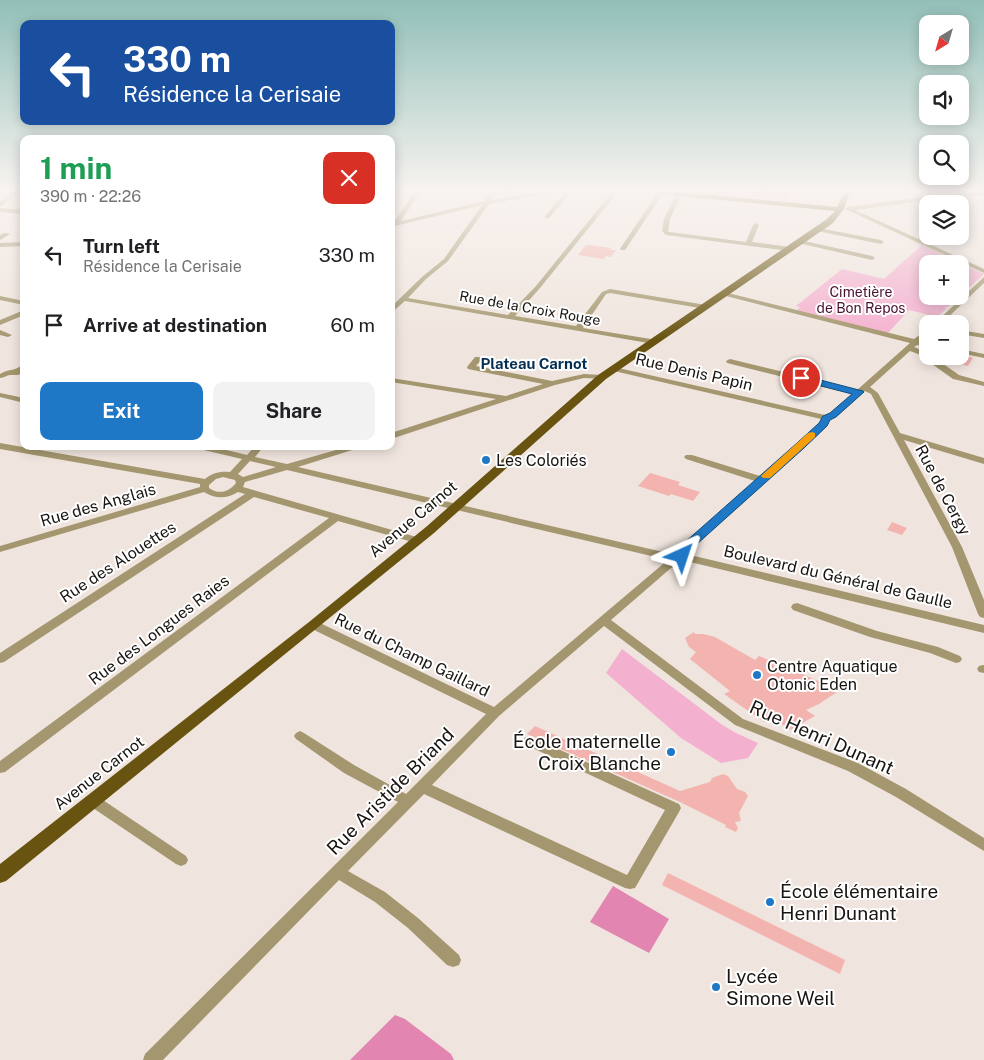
<!DOCTYPE html>
<meta charset="utf-8">
<style>
:root{--surface:#fff;--page:#f2f2f2;--text:#202124;--muted:#757577;--accent:#1f78c5}
body{margin:0;font-family:"Public Sans",sans-serif;background:var(--page);color:var(--text);height:100vh;display:flex;flex-direction:column;font-size:19px;white-space:nowrap}
*{box-sizing:border-box;margin:0}
p{font-size:16px;color:var(--muted)}
.icon{flex:none;width:28px;height:28px;fill:none;stroke:currentColor;stroke-width:2;stroke-linecap:round;stroke-linejoin:round}
.map{position:relative;flex:1;overflow:hidden}
.panel{position:absolute;left:20px;top:135px;width:375px;height:315px;display:flex;flex-direction:column;background:var(--surface);border-radius:10px;box-shadow:0 2px 12px #0003}
.panel>*{flex:none}
.guide{position:absolute;left:20px;top:20px;width:375px;height:105px;border-radius:10px;box-shadow:0 2px 12px #0003;background:#1a4fa0;color:#fff;overflow:hidden}
.needle{width:32px;rotate:217deg}
.buttons{position:absolute;left:919px;top:15px;display:grid;gap:10px}
.buttons a{display:grid;place-items:center;width:50px;height:50px;border-radius:10px;background:var(--surface);box-shadow:0 2px 12px #0003;font-size:25px}
.pin{position:absolute;display:grid;place-items:center;width:42px;height:42px;color:#fff;margin:-21px;border:2px solid #fff;border-radius:50%;box-shadow:0 1px 5px #0007}
.me{position:absolute;width:55px;margin:-28px;rotate:42deg;stroke-linejoin:round;filter:drop-shadow(0 0 4px #0008)}
.turn{display:flex;align-items:center;gap:18px;height:105px;padding:0 20px;font-size:22px}
.turn .icon{width:65px;height:65px;stroke-width:2.5}
.turn b{display:block;font-size:35px;line-height:42px}
.round{display:grid;place-items:center;flex:none;width:52px;height:52px;border-radius:10px;background:var(--page)}
.overview{display:flex;align-items:center;justify-content:space-between;height:85px;padding:0 20px}
h1{font-size:30px;font-weight:700;line-height:38px;color:#1e9e55}
.cta{display:flex;gap:10px;margin-top:auto;padding:10px 20px}
.cta a{flex:1;height:58px;border-radius:10px;background:var(--accent);color:#fff;font-size:20px;font-weight:700;line-height:58px;text-align:center}
.cta a+a{background:var(--page);color:var(--text)}
ul{padding:0;list-style:none}
li{display:flex;align-items:center;gap:15px;height:70px;padding:0 20px}
li div{flex:1}
li b{display:block;font-size:19px}
li em{font-style:normal}
.map>svg:first-child{display:block}
</style>
<div class="map">
<svg width="984" height="1060" viewBox="0 0 984 1060">
<rect width="100%" height="100%" fill="#f0e5de"/>
<g fill="#f4b1cf" fill-rule="evenodd">
<path d="M922 245 984 274 949 306 945 308 946 309 937 317 909 310 888 333 796 311 800 307 796 306 842 269 884 279ZM928 264H960V296H928Z"/>
<polygon points="622,649 721,724 736,733 758,743 748,758 721,763 681,738 606,673"/>
</g>
<g fill="#e285b1">
<polygon points="613,886 669,919 649,953 590,922"/>
<polygon points="395,1015 405,1019 451,1054 454,1060 350,1060"/>
</g>
<g fill="#f3b3ae">
<polygon points="748,192 788,192 786,200 748,197"/>
<polygon points="589,245 611,248 610,250 616,250 611,257 606,256 603,259 578,255 585,246"/>
<polygon points="960,355 973,358 968,366 939,358 939,356"/>
<polygon points="650,473 680,482 678,485 700,492 693,501 671,494 669,496 638,486"/>
<polygon points="892,522 907,528 902,535 887,530"/>
<polygon points="694,632 695,634 703,634 715,637 755,660 759,656 840,690 819,704 806,710 815,716 790,730 776,720 764,722 724,694 730,691 690,659 696,652 689,647 685,638"/>
<polygon points="535,726 680,791 710,782 712,778 723,774 728,776 737,789 745,792 748,796 739,813 741,821 735,822 738,828 736,832 725,827 726,825 680,802 527,734"/>
<polygon points="668,873 845,960 840,974 662,885"/>
</g>
<g fill="none" stroke-linecap="round" stroke-linejoin="round">
<g fill="#a4976f" fill-rule="evenodd">
<polygon points="13,192 19,192 0,207 0,202"/>
<polygon points="414,192 420,192 401,221 485,201 491,192 497,192 491,200 541,192 555,192 489,204 448,261 426,279 408,298 508,315 536,286 612,192 618,192 540,288 515,316 576,326 602,292 610,289 706,305 710,307 706,309 610,293 606,294 583,328 657,340 657,344 654,344 405,301 391,313 391,307 422,277 444,259 482,205 391,227 391,223 394,222"/>
<polygon points="562,192 568,192 568,196 549,218 545,218 545,216 562,196"/>
<polygon points="658,192 664,192 625,250 621,250 620,249"/>
<polygon points="677,192 683,192 670,219 668,231 670,232 746,242 753,225 756,223 759,225 752,242 790,247 793,249 790,251 666,235 662,231 664,219"/>
<polygon points="961,192 984,192 984,196 961,196 855,210 984,269 984,273 845,209 848,207"/>
<polygon points="0,208 24,210 24,214 0,212"/>
<polygon points="819,228 881,240 884,242 881,244 817,231 816,230"/>
<polygon points="5,233 10,234 0,240 0,235"/>
<polygon points="800,240 872,256 875,258 872,260 798,243 798,241"/>
<polygon points="24,242 24,246 0,247 0,243"/>
<polygon points="984,277 984,283 941,324 934,324"/>
<path d="M724 292 914 339 928 329V335L921 341 928 343V347L917 345 914 347 928 353V356H932L959 375 984 382V386L953 379 918 354 910 351 870 387 878 393 900 433 984 458V464L904 440 962 547 984 600V618L980 617 978 614 952 547 871 394 865 391 836 417 830 419 827 426 686 554 984 625V633L690 562 682 567 671 568 611 620 743 719 858 763 906 789 984 838V851L896 797 848 771 735 725 604 626 499 716 432 785 627 875 665 810 524 744 523 741 524 738 529 736 534 738 679 804 681 808 679 812 635 888 630 889 625 888 424 794 348 871 385 892 418 918 459 955 461 960 459 965 453 967 447 965 408 928 375 902 339 880 163 1060H143L145 1054 398 802 344 773 296 739 294 736 296 733 300 731 304 733 354 765 406 794 486 714 310 628 308 625 310 622H318L494 707 663 564 660 558 287 470 245 482 243 487 420 538 421 540 416 543 338 521 5 772 0 773V761L329 518 254 497 4 662 0 663V653L245 494 238 492C227 499 215 499 204 492L0 552V546L200 487V484L0 449V443L205 479C212 473 220 471 230 472L242 459 195 448 194 446H210L247 455 255 446H264L255 457 287 464 350 446H365L298 467 663 552 672 550H678L755 481 686 459 684 457 686 455H692L760 476 820 423 821 419 614 371H611V367H614L825 415 830 413 852 394 727 363 726 361 730 359 857 390 910 343 722 295V293ZM250 461 276 467 243 477 238 474ZM223 477 235 480 236 483C229 492 219 495 209 488V485L216 479ZM673 556H676L679 560 672 561 669 558Z"/>
<polygon points="0,296 24,301 24,305 0,300"/>
<polygon points="24,310 24,315 0,325 0,320"/>
<polygon points="0,330 12,335 8,337 0,335"/>
<polygon points="960,330 984,334 984,338 960,334"/>
<polygon points="960,349 984,354 984,358 960,353"/>
<polygon points="475,357 481,357 482,359 476,366 552,381 584,374 602,375 606,377 602,379 584,378 555,385 391,439 391,433 496,399 391,382 391,378 506,396 543,384 468,369 467,367"/>
<path d="M21 366H24V372C18 376 17 375 10 375 7 375 4 378 0 378V374C8 369 14 371 21 366Z"/>
<polygon points="0,393 24,398 24,403 0,397"/>
<polygon points="797,603 877,631 938,647 960,656 962,659 960,662 956,663 930,653 870,637 793,610 791,607 793,604"/>
<polygon points="983,665 984,665 984,673 979,672 977,669 979,666"/>
<polygon points="92,794 97,796 186,856 188,860 186,864 181,866 176,864 87,804 85,800 87,796"/>
</g>
<polygon fill="#685410" fill-rule="evenodd" points="656,192 680,192 837,207 844,192 850,192 844,209 833,223 606,379 434,533 6,881 0,883 0,864 309,622 426,527 598,375 827,219 835,211 659,194"/>
</g>
<linearGradient id="sky" x2="0" y2="1"><stop stop-color="#91bfb8"/><stop offset="0.56" stop-color="#f8f3f0"/><stop offset="1" stop-color="#f8f3f0" stop-opacity="0"/></linearGradient>
<rect width="984" height="340" fill="url(#sky)"/>
<path fill="#1f78c5" stroke="#144e80" d="M801 375 863 391 864 392 836 417 830 420 827 426 804 448 687 553V558C681 559 677 559 674 554L675 551 797 443 819 423 823 416 830 413 852 394 798 380 796 378Z"/>
<polygon fill="#f59e0b" points="812,432 815,433 815,437 770,478 763,478 761,476 763,474 808,433"/>
<g fill="#1f78c5" stroke="#fff" stroke-width="2">
<circle cx="486" cy="460" r="5"/>
<circle cx="757" cy="675" r="5"/>
<circle cx="671" cy="752" r="5"/>
<circle cx="770" cy="902" r="5"/>
<circle cx="716" cy="987" r="5"/>
</g>
<g text-anchor="middle" dominant-baseline="central" stroke-width="4" stroke-linejoin="round" paint-order="stroke">
<g font-size="14" fill="#4a1030" stroke="#fff">
<text x="861" y="292">Cimetière<tspan x="861" dy="16">de Bon Repos</tspan></text>
</g>
<g font-size="14" fill="#191513" stroke="#fff">
<text transform="translate(530 308) rotate(10)">Rue de la Croix Rouge</text>
</g>
<g font-size="15" font-weight="bold" fill="#042f53" stroke="#fff">
<text x="534" y="363">Plateau Carnot</text>
</g>
<g font-size="16" fill="#191513" stroke="#fff">
<text transform="translate(694 372) rotate(13)">Rue Denis Papin</text>
<text transform="translate(943 490) rotate(62)">Rue de Cergy</text>
<text transform="translate(98 505) rotate(-16)">Rue des Anglais</text>
<text transform="translate(413 519) rotate(-40)">Avenue Carnot</text>
<text transform="translate(118 562) rotate(-33)">Rue des Alouettes</text>
<text transform="translate(838 577) rotate(13)">Boulevard du Général de Gaulle</text>
<text transform="translate(159 630) rotate(-37)">Rue des Longues Raies</text>
<text transform="translate(412 655) rotate(26)">Rue du Champ Gaillard</text>
<text transform="translate(99 773) rotate(-38)">Avenue Carnot</text>
</g>
<g font-size="16" fill="#191513" stroke="#fff" text-anchor="start">
<text x="496" y="460">Les Coloriés</text>
<text x="767" y="666">Centre Aquatique<tspan x="767" dy="18">Otonic Eden</tspan></text>
</g>
<g font-size="19" fill="#191513" stroke="#fff">
<text transform="translate(822 737) rotate(24)">Rue Henri Dunant</text>
<text transform="translate(390 791) rotate(-45)">Rue Aristide Briand</text>
</g>
<g font-size="19" fill="#191513" stroke="#fff" text-anchor="start">
<text x="661" y="741" text-anchor="end">École maternelle<tspan x="661" dy="22">Croix Blanche</tspan></text>
<text x="780" y="891">École élémentaire<tspan x="780" dy="22">Henri Dunant</tspan></text>
<text x="726" y="976">Lycée<tspan x="726" dy="22">Simone Weil</tspan></text>
</g>
</g>
</svg>
<div class="buttons">
<a><svg class="needle" viewBox="-14 -14 28 28"><path d="M0-13l5 13h-10z" fill="#e53935"/><path d="M0 13l5-13h-10z" fill="#757577"/></svg></a>
<a><svg class="icon" aria-label="sound" viewBox="0 0 24 24"><path d="M4 9h4l5-4v14l-5-4H4zM17 9q2 3 0 6"/></svg></a>
<a><svg class="icon" aria-label="search" viewBox="0 0 24 24"><circle cx="10" cy="10" r="6"/><path d="M15 15l6 6"/></svg></a>
<a><svg class="icon" aria-label="layers" viewBox="0 0 24 24"><path d="M12 4l9 5-9 5-9-5zM3 14l9 5 9-5"/></svg></a>
<a>+</a>
<a>−</a>
</div>
<div class="pin" style="left:801px;top:378px;background:#d93025"><svg class="icon" aria-label="arrive" viewBox="0 0 24 24"><path d="M6 21V4h12l-3 4 3 4H6"/></svg></div>
<svg class="me" style="left:682px;top:556px" viewBox="-20 -20 40 40"><path d="M0-17L14 15 0 8-14 15z" fill="#1f78c5" stroke="#fff" stroke-width="4"/></svg>
<div class="guide">
<div class="turn"><svg class="icon" aria-label="left" viewBox="0 0 24 24"><path d="M17 20v-9H6M10 6l-5 5 5 5"/></svg><div><b>330 m</b>Résidence la Cerisaie</div></div>
</div>
<section class="panel">
<div class="overview"><div><h1>1 min</h1><p>390 m · 22:26</p></div><a class="round" style="background:#d93025;color:#fff"><svg class="icon" aria-label="close" viewBox="0 0 24 24"><path d="M6 6l12 12M18 6L6 18"/></svg></a></div>
<ul>
<li><svg class="icon" aria-label="left" viewBox="0 0 24 24"><path d="M17 20v-9H6M10 6l-5 5 5 5"/></svg><div><b>Turn left</b><p>Résidence la Cerisaie</p></div><em>330 m</em></li>
<li><svg class="icon" aria-label="arrive" viewBox="0 0 24 24"><path d="M6 21V4h12l-3 4 3 4H6"/></svg><div><b>Arrive at destination</b></div><em>60 m</em></li>
</ul>
<div class="cta"><a>Exit</a><a>Share</a></div>
</section>
</div>
